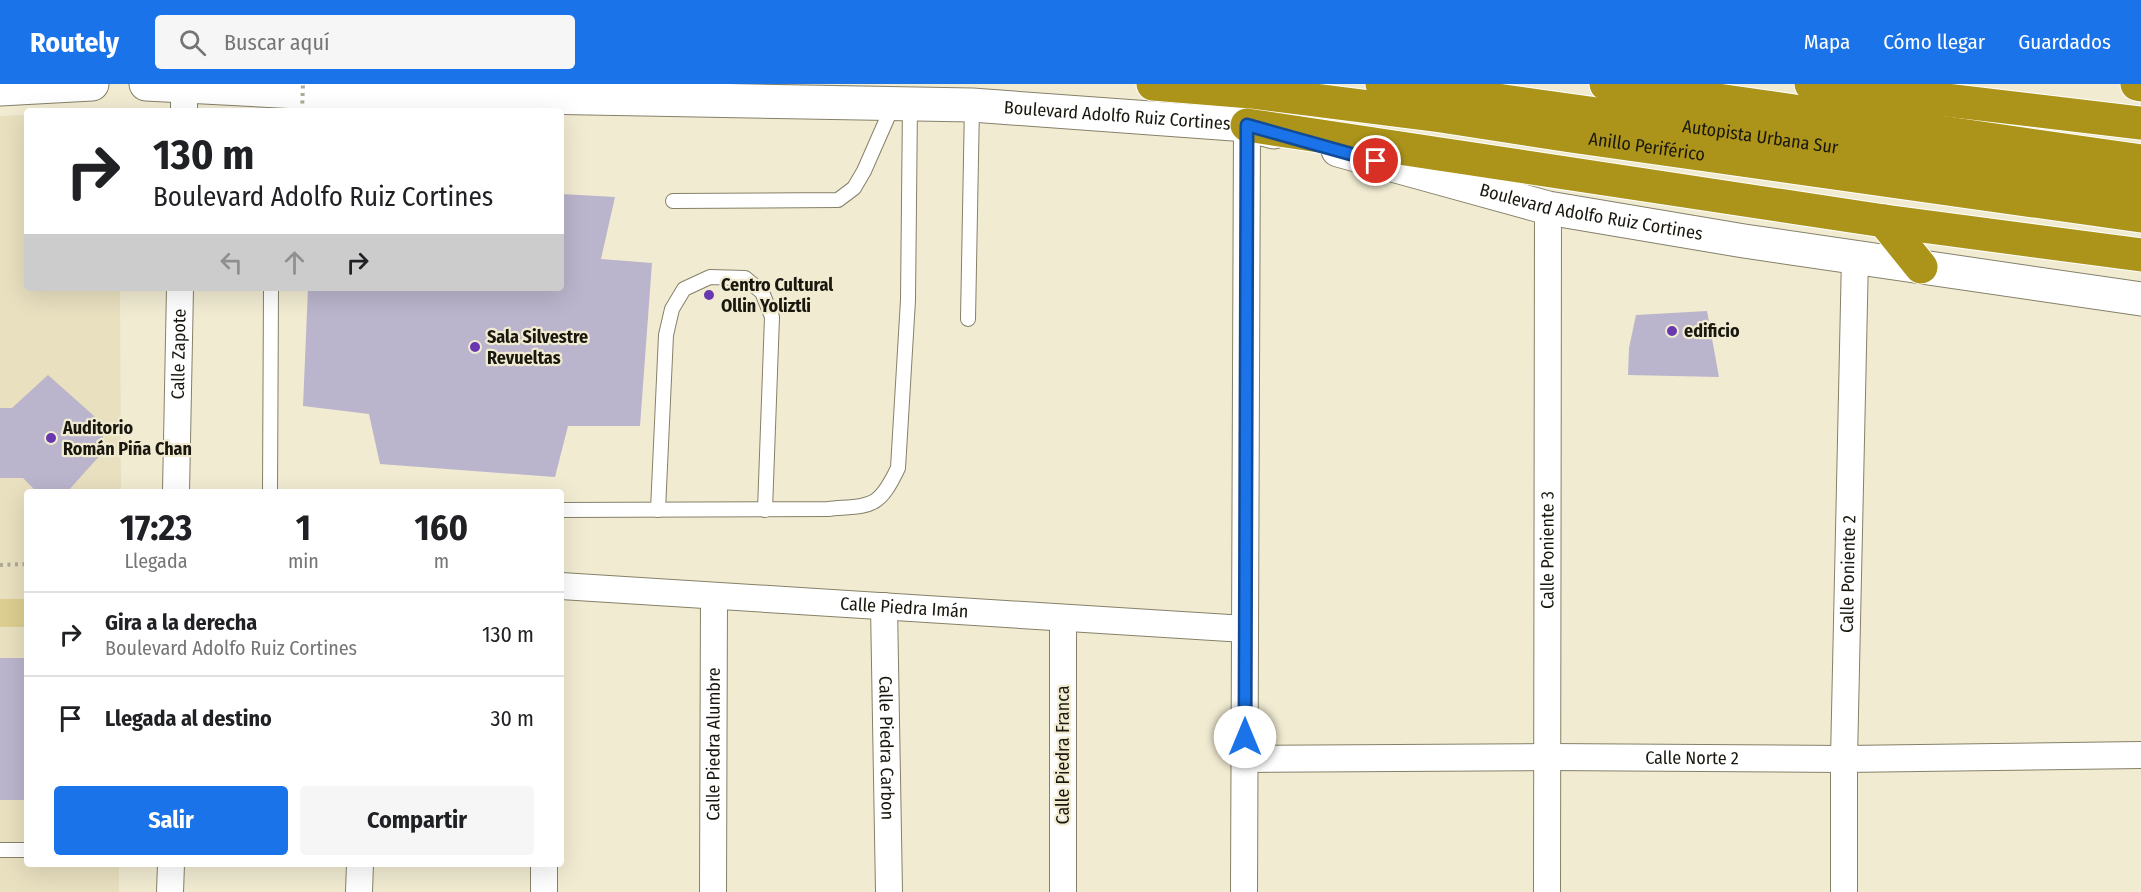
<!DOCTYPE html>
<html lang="es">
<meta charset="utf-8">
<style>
:root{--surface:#fff;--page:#f6f6f6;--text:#202124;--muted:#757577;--line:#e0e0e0;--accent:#1a73e8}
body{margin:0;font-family:"Fira Sans Condensed",sans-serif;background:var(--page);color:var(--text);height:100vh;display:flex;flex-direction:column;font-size:22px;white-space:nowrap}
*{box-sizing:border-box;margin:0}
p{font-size:20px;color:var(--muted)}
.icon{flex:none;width:33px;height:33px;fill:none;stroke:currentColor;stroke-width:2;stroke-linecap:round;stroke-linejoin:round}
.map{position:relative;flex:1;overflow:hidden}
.side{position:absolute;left:24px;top:405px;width:540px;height:378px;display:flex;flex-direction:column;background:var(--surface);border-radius:6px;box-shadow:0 6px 24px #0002}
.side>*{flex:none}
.top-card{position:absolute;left:24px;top:24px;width:540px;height:183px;border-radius:6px;box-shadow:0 6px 24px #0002;background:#fff;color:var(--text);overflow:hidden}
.pin{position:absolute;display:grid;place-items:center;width:51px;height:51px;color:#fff;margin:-26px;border:3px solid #fff;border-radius:50%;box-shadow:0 2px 6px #0007}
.me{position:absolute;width:66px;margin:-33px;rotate:0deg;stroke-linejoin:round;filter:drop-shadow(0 0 4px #0008)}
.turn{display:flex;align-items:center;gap:21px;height:126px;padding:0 30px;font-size:27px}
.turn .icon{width:78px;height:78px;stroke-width:2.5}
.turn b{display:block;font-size:42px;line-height:51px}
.lanes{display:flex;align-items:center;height:57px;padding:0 30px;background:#0003;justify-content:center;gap:30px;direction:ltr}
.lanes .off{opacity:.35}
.eta{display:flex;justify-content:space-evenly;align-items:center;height:102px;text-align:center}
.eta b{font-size:36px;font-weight:700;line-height:42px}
.cta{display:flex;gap:12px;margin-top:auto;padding:12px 30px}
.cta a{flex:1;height:69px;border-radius:6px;background:var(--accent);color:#fff;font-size:24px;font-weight:700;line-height:69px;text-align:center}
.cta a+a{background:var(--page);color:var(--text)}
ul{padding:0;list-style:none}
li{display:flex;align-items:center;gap:18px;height:84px;padding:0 30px;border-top:2px solid var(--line)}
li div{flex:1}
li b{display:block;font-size:22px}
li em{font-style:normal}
header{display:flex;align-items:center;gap:36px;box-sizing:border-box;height:84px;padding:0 30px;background:var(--accent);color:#fff}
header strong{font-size:28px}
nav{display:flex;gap:33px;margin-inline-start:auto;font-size:21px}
.search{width:420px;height:54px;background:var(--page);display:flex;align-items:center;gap:15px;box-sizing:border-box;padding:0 21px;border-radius:6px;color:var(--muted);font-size:22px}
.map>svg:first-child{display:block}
</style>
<header>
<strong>Routely</strong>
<div class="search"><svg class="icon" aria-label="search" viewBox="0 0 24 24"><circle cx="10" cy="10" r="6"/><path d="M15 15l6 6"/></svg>Buscar aquí</div>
<nav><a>Mapa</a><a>Cómo llegar</a><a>Guardados</a></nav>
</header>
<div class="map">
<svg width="2141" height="808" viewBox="0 0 2141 808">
<rect width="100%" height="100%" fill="#f1ebd2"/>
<polygon fill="#e8e0bf" points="27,31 27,204 120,204 121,408 27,408 27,780 119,780 119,808 0,808 0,32"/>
<rect fill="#dcce90" x="0" y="515" width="27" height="28"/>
<g fill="#bab4cc">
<polygon points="561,110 615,113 601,175 652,179 640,342 568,342 555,393 380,380 369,330 303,322 308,204 561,204"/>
<polygon points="1707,227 1719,293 1628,291 1629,264 1636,231"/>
<polygon points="48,291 103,340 103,368 67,408 37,408 23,394 0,394 0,324 12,324"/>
<rect x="0" y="574" width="27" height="142"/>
</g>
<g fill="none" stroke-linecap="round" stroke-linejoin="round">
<defs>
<g id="lane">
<polyline points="673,117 838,116 854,104 864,87 893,21"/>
<polyline points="968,235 972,21"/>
<polyline points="270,408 271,204"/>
<path d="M561 426 828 425C871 421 878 426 898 384L908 216 910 20"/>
<polyline points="658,426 666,251 672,225 684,205 710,193 745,194 762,208 772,233 765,426"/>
<polyline points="0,766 27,766"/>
</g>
<g id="street">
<polyline points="184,27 184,2"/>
<path id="s1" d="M176 408 180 204"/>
<path id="s2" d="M561 502 1245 545"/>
<path id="s3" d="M884 522 889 808"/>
<polyline points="1063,534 1063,808"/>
<path id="s4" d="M1244 675 1547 673 1844 675 2141 671"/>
<polyline points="170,808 171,780"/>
<polyline points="359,808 360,780"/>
<polyline points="544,808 544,780"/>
<path id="s5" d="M713 808 714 512"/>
<polyline points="1244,808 1247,41"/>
<path id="s6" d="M1547 808 1548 124"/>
<path id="s7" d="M1844 808V675L1855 173"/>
</g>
<g id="secondary">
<path id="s8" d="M146 0 319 9 972 21 1247 41 1274 48"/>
<polyline points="0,5 92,0"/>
<path id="s9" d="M1338 66 1548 124 1744 157 2141 215"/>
</g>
<g id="highway">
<path id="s10" d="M1153 0 1251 8 1441 32 1571 52 2141 132"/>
<path id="s11" d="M1382 0 2141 106"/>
<polyline points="1606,0 2141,77"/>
<polyline points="1811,0 2141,39"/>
<polyline points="2137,0 2141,1"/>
<polyline points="1247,41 1884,137 2141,171"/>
<polyline points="1884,137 1921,183"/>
</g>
</defs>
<use href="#lane" stroke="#858069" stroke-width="16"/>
<use href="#street" stroke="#858069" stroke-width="28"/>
<use href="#secondary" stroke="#858069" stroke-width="35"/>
<use href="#highway" stroke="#fff" stroke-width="35"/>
<polyline stroke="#aea995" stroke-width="4" stroke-dasharray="3 4.5" stroke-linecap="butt" points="0,481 27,480"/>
<use href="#lane" stroke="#fff" stroke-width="14"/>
<use href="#street" stroke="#fff" stroke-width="26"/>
<use href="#secondary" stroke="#fff" stroke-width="33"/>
<use href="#highway" stroke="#ac941a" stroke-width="33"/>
<polyline stroke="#aea995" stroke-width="4" stroke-dasharray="3 4.5" stroke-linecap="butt" points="302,27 303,0"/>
</g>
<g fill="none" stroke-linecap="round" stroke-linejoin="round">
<defs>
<polyline id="route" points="1245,653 1247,41 1376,77"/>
</defs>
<use href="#route" stroke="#114b97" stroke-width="15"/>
<use href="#route" stroke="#1a73e8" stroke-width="10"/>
</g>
<g fill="#6938b0" stroke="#f1ebd2" stroke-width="2">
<circle cx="709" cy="211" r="6"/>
<circle cx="1672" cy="247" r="6"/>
<circle cx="475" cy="263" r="6"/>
<circle cx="51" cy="354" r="6"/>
</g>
<g text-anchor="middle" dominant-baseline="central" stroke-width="4.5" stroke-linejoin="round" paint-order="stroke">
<g font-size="18" fill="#19170e" stroke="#f1ebd2">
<text stroke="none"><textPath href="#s8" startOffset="972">Boulevard Adolfo Ruiz Cortines</textPath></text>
<text stroke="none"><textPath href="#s11" startOffset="382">Autopista Urbana Sur</textPath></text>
<text stroke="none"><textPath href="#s10" startOffset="498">Anillo Periférico</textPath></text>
<text stroke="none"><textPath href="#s9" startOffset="261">Boulevard Adolfo Ruiz Cortines</textPath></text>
<text stroke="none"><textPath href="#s1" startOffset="138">Calle Zapote</textPath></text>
<text stroke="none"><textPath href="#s6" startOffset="342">Calle Poniente 3</textPath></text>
<text stroke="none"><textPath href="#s7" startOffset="318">Calle Poniente 2</textPath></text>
<text stroke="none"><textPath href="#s2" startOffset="344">Calle Piedra Imán</textPath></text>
<text stroke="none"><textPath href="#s5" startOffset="148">Calle Piedra Alumbre</textPath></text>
<text stroke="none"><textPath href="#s3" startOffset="142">Calle Piedra Carbon</textPath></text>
<text transform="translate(1063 671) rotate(-90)">Calle Piedra Franca</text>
<text stroke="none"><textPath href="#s4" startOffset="448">Calle Norte 2</textPath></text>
</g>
<g font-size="18" font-weight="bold" fill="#19170e" stroke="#f1ebd2" text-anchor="start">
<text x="721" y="201">Centro Cultural<tspan x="721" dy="21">Ollin Yoliztli</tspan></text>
<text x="1684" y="247">edificio</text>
<text x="487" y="253">Sala Silvestre<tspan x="487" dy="21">Revueltas</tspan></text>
<text x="63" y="344">Auditorio<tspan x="63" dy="21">Román Piña Chan</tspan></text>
</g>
</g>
</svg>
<div class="pin" style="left:1376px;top:77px;background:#d93025"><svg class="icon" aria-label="arrive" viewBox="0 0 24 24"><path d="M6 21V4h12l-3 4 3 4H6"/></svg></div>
<svg class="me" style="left:1245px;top:653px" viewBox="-20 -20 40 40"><circle r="19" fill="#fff"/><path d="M0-13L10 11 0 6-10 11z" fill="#1a73e8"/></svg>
<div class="top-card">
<div class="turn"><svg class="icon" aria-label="right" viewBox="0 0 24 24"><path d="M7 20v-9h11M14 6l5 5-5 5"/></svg><div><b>130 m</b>Boulevard Adolfo Ruiz Cortines</div></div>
<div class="lanes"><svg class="icon off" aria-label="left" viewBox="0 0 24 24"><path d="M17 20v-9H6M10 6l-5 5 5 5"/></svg><svg class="icon off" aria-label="ahead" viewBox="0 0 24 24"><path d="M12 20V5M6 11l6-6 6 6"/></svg><svg class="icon" aria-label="right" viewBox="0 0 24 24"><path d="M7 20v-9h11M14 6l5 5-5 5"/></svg></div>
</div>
<section class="side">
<div class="eta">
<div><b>17:23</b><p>Llegada</p></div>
<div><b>1</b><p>min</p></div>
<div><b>160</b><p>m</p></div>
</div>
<ul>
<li><svg class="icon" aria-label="right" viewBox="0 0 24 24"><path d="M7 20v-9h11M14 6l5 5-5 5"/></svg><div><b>Gira a la derecha</b><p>Boulevard Adolfo Ruiz Cortines</p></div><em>130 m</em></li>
<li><svg class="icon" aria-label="arrive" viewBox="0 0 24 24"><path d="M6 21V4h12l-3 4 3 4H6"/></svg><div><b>Llegada al destino</b></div><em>30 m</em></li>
</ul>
<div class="cta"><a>Salir</a><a>Compartir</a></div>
</section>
</div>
